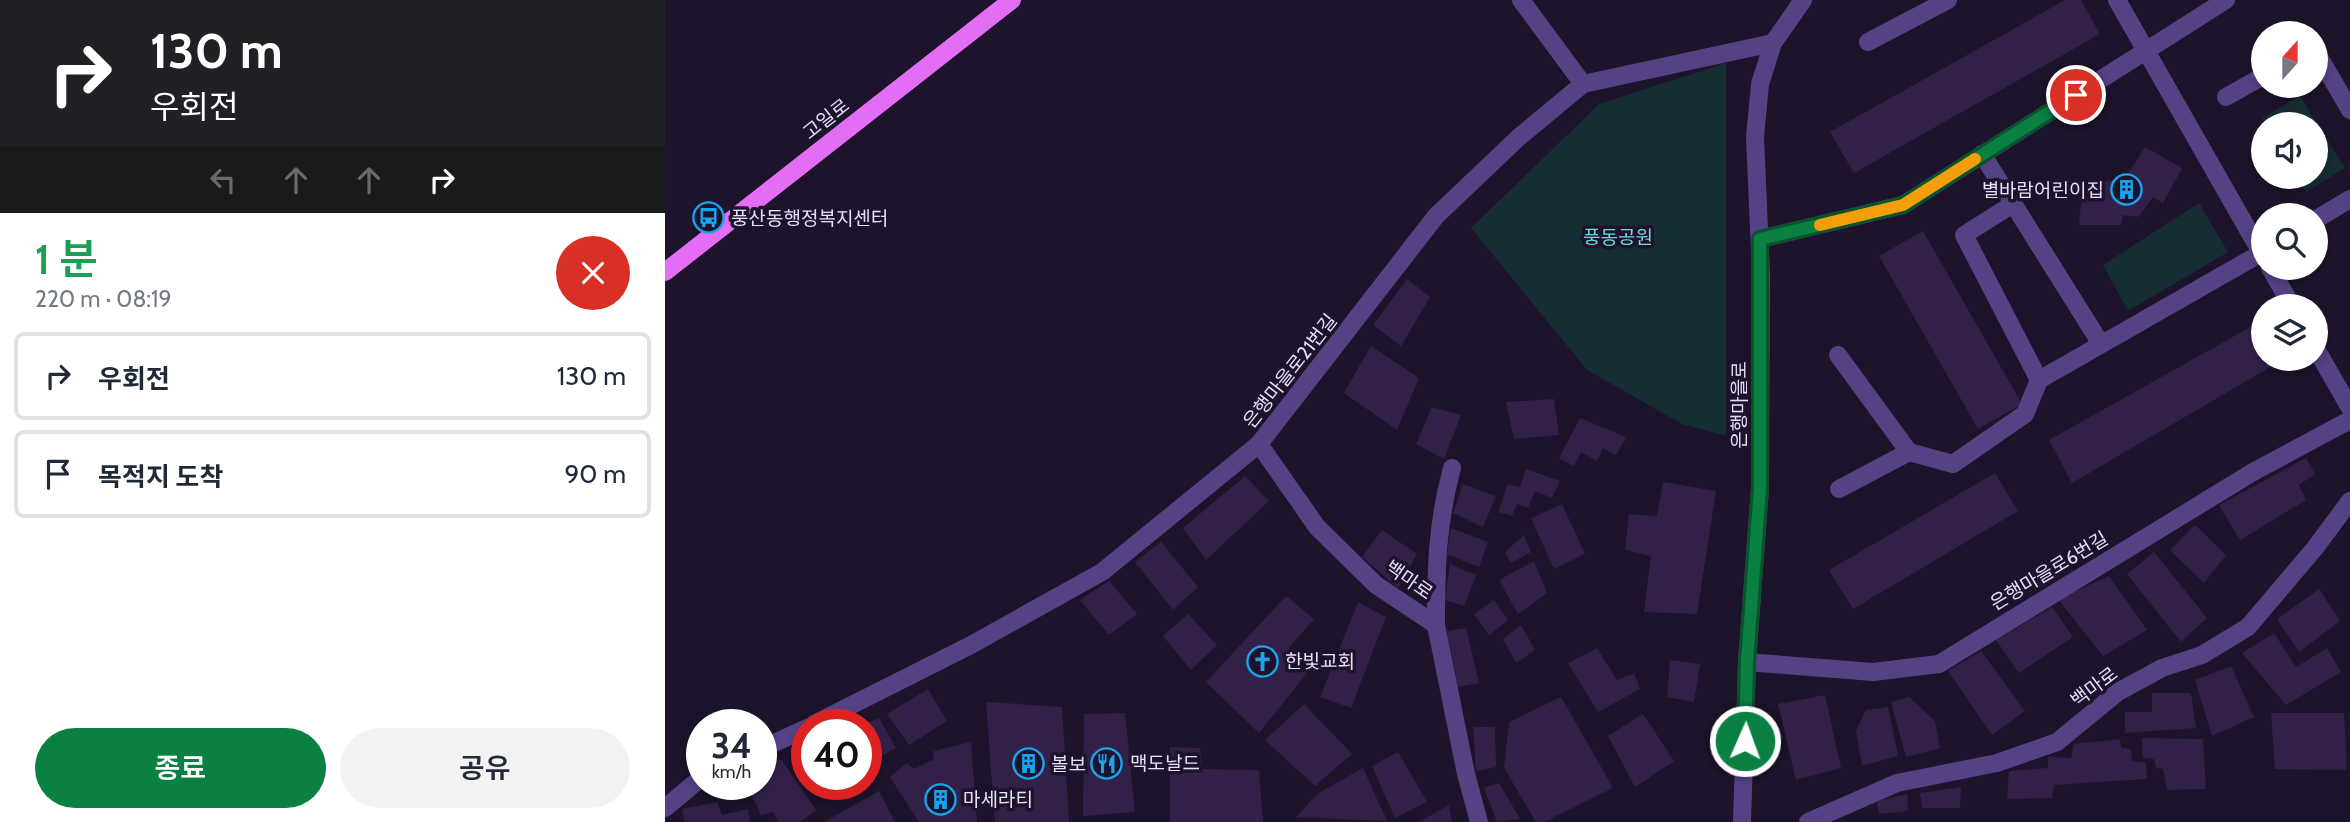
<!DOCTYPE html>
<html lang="ko">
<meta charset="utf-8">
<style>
:root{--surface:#fff;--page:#f2f2f3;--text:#1f2937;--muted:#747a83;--line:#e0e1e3;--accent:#0b8043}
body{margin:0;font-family:Cabin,"Noto Sans KR",sans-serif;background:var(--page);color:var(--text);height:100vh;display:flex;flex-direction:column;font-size:26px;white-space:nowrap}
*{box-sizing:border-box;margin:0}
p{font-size:23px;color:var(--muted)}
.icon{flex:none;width:38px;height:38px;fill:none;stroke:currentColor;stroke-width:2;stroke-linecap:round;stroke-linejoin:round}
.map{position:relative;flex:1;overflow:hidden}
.details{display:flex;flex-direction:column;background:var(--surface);width:665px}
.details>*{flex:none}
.banner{background:#202124;color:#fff;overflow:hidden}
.needle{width:46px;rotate:21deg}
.fabs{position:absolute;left:1586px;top:21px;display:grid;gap:14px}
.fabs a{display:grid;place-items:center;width:77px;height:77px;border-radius:50%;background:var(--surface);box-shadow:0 4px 10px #0003;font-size:35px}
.speed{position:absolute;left:21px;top:709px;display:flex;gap:14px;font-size:35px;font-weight:700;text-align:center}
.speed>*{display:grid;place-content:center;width:91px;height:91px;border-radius:50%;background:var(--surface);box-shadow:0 4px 10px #0003;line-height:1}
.speed small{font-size:18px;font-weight:400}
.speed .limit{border:10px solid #d22;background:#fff;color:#111}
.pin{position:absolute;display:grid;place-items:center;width:60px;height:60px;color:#fff;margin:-30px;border:4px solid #fff;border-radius:50%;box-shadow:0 2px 7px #0007}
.me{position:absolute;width:77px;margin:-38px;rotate:2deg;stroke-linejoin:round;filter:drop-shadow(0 0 5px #0008)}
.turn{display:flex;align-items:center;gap:24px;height:147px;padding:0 35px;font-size:32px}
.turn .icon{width:91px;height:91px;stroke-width:2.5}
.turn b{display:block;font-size:49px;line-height:60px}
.lanes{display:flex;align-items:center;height:66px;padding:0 35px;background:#0003;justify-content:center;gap:35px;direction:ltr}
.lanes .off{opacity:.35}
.round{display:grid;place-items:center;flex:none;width:74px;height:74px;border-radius:37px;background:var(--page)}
.headline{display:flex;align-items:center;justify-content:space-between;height:119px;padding:0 35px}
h1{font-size:42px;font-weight:600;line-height:52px;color:#1e9e55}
.primary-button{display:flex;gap:14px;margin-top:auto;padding:14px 35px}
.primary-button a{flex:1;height:80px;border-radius:42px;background:var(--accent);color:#fff;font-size:28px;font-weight:600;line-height:80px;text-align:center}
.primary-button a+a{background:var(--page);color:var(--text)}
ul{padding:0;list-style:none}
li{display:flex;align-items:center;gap:21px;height:88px;margin:0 14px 10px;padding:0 21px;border:4px solid var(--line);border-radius:10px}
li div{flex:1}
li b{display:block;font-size:26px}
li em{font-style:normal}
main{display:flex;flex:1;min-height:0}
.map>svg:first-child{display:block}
</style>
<main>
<section class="details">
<div class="banner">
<div class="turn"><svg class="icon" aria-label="right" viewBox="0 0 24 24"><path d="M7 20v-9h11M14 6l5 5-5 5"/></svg><div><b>130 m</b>우회전</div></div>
<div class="lanes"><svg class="icon off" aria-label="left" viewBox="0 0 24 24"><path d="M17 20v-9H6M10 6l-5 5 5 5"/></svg><svg class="icon off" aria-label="ahead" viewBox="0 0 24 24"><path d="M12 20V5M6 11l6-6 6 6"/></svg><svg class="icon off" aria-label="ahead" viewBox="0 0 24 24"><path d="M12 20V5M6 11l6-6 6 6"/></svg><svg class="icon" aria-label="right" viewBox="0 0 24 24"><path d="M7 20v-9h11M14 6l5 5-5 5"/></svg></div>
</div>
<div class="headline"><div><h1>1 분</h1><p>220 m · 08:19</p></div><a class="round" style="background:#d93025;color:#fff"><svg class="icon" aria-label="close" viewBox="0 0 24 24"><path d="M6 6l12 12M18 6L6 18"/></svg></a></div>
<ul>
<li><svg class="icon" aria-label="right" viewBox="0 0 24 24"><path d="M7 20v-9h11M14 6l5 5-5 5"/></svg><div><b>우회전</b></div><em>130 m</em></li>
<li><svg class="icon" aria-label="arrive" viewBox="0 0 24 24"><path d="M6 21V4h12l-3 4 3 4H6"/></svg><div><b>목적지 도착</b></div><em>90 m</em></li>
</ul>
<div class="primary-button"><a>종료</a><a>공유</a></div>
</section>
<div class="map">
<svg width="1685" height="822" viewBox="0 0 1685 822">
<rect width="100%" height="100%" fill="#1d132a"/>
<g fill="#162d33">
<polygon points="1061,63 1061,436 1017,424 922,370 806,228 934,104"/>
<polygon points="1635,96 1680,168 1641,192 1632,177 1650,177 1650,124 1601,124 1597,118"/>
<polygon points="1534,203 1563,252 1463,311 1438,265"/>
</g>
<g fill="#332049">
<polygon points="1400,0 1416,0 1435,34 1189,173 1165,132"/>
<polygon points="1480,147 1517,168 1498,203 1488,197 1473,217 1458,215 1456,225 1414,225 1418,183 1459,180"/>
<polygon points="1258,231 1357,404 1313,429 1214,256"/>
<polygon points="742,279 765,297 736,346 708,325"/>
<polygon points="1598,320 1598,359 1619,359 1407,483 1384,440"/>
<polygon points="706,346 754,378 732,430 679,393"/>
<polygon points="889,399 894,435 849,439 841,402"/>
<polygon points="767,407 796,415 779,459 751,444"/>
<polygon points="915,418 961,437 951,455 938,448 932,461 916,452 909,466 894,458"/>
<polygon points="1641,458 1650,474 1634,485 1641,500 1575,540 1554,505"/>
<polygon points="861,469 895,481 887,498 870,491 863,508 852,504 847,516 833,512 843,484 855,487"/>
<polygon points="1330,473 1353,511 1188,609 1164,570"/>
<polygon points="580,476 604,501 541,560 518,528"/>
<polygon points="998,482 1051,491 1032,614 979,612 986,556 960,550 964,514 992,516"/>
<polygon points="798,484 831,496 818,527 788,513"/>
<polygon points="897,504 920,554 889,569 866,518"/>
<polygon points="1530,525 1561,555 1539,583 1505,550"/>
<polygon points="786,528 823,542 814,567 782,554"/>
<polygon points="717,530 752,554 733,588 697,557"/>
<polygon points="859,535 866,552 846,563 840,552"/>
<polygon points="496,542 533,587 508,610 470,562"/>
<polygon points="1489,552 1542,618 1516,642 1462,574"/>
<polygon points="869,561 882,593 853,614 834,580"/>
<polygon points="785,564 811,575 799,606 780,600"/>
<polygon points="1444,576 1482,630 1438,656 1393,599"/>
<polygon points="444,581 472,614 444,635 415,600"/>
<polygon points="1654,589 1675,621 1634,652 1612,619"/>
<polygon points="621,596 649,619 623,649 643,672 594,733 541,682"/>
<polygon points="829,600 843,620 824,635 809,614"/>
<polygon points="693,602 721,617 686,708 655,697"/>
<polygon points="1387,607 1408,637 1354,673 1331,640"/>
<polygon points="523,614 552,645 526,670 498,636"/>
<polygon points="856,625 870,650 851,663 838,639"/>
<polygon points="801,628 814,683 793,687 782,631"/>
<polygon points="1609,633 1631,667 1662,648 1676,672 1621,705 1577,653"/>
<polygon points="932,648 952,680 969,673 975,689 933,712 903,663"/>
<polygon points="1316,651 1360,711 1327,735 1283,671"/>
<polygon points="1005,660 1035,664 1029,702 1002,697"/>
<polygon points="1566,666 1589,717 1547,736 1530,680"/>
<polygon points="263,689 282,721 244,745 222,714"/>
<polygon points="1487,693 1526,693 1531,728 1460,733 1460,712 1487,712"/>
<polygon points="1160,695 1176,768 1131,780 1113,704"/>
<polygon points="896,697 948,788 879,822 871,822 839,768 844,722"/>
<polygon points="1244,697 1270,721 1275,748 1241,757 1226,702"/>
<polygon points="321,702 397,707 404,822 330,822"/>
<polygon points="639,704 687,754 650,786 600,740"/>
<polygon points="1223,707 1233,756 1197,766 1191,731 1201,710"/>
<polygon points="460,713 470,812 418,816 419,714"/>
<polygon points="1606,713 1679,713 1682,770 1610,769"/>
<polygon points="978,714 1009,761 970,787 943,736"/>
<polygon points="214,718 231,748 201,765 201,724"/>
<polygon points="808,727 830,727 831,767 811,771"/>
<polygon points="1477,738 1538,739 1541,789 1502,790 1498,769 1491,768 1489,759 1478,758"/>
<polygon points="1455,739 1456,748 1466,749 1467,761 1481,763 1482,779 1389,785 1387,798 1342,799 1344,771 1383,768 1383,757 1406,758 1409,744"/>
<polygon points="306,742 312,822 254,822 225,777 242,763 249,769 268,760 269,751"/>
<polygon points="505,747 535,748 537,769 594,770 598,822 505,822"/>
<polygon points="733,752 762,802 730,818 707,766"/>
<polygon points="116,759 151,810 135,822 114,822 108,812 96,815 85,792 69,797 65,784 96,784 96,767"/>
<polygon points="698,768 722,821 631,817 652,794"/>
<polygon points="834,783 855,819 832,822 819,788"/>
<polygon points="1296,787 1295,808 1257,808 1255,793"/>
<polygon points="214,791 230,822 159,822"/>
<polygon points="1242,794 1243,811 1214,814 1212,801"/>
<polygon points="52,802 57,815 83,809 85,822 20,822 17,809"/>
<polygon points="784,805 787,822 754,822"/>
</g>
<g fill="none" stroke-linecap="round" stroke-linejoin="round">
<g stroke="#554285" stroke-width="18">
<polyline points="856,0 918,84"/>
<polyline points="1452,0 1598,256"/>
<polyline points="1203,42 1283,0"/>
<polyline points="1650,50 1685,110"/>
<polyline points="1561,97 1598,76"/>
<polyline points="1317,154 1436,344"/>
<polyline points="1348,204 1299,235 1374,380"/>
<polyline points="1650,220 1685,199"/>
<polyline points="1095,239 1238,205 1561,0"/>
<polyline points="1605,268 1627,306"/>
<polyline points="1650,347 1685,408"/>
<polyline points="1173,355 1244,452"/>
<polyline points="594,444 652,527 711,585 771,625 801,774 814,822"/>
<polyline points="1174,489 1244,452 1288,464 1360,414 1374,380 1598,252"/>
<path d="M771 625C771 569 772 523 787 468"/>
<polyline points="1082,662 1208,672 1274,664 1588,472 1685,420"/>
<polyline points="149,724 306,645 437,572 594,444 771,216 853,138 918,84 1108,43"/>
<polyline points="96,749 142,728"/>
<polyline points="0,808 37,777"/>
<polyline points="1077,822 1082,662 1095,488 1096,274 1090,137 1095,84 1108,43 1138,0"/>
<polyline points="1143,822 1232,783 1332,763 1392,742 1453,692 1497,668 1537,655 1583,627 1650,548 1685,501"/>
</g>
<polyline stroke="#e36df4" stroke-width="18" points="0,272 347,0"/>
</g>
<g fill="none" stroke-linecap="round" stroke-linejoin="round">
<defs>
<polyline id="route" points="1080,741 1082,662 1095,488 1095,239 1238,205 1411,95"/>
</defs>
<use href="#route" stroke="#07532c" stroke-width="18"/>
<use href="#route" stroke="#0b8043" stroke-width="12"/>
<polyline stroke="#f59e0b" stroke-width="12" points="1155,225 1238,205 1310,159"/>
</g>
<defs>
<symbol id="building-ring" viewBox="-11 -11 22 22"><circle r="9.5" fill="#1d132a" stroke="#19a4ee" stroke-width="1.5"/><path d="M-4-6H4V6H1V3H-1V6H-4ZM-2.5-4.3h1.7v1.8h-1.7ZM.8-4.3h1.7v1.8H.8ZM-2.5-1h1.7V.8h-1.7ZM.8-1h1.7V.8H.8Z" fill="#19a4ee"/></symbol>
<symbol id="bus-ring" viewBox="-11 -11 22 22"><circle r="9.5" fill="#1d132a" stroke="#19a4ee" stroke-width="1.5"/><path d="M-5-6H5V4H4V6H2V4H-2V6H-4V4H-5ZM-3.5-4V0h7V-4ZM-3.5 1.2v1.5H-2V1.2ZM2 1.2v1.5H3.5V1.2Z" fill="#19a4ee"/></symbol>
<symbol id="church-ring" viewBox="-11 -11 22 22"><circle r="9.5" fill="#1d132a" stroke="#19a4ee" stroke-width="1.5"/><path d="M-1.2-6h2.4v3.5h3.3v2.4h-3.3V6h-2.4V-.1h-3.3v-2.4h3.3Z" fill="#19a4ee"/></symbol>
<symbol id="restaurant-ring" viewBox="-11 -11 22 22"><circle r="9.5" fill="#1d132a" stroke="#19a4ee" stroke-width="1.5"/><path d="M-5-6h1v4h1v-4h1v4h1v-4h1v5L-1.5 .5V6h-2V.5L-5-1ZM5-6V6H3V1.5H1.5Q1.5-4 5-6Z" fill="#19a4ee"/></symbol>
</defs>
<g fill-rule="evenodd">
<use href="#building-ring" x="1444" y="172" width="35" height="35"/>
<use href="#bus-ring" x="26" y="200" width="35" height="35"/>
<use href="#church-ring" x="580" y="644" width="35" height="35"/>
<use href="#restaurant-ring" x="424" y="746" width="35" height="35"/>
<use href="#building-ring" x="346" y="746" width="35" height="35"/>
<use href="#building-ring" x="258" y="782" width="35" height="35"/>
</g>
<g text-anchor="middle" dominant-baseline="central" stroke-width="7" stroke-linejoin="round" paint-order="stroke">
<g font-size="19" fill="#e9defd" stroke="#1d132a">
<text transform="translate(161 119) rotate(-38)">고일로</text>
<text transform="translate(625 371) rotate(-52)">은행마을로21번길</text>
<text transform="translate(1074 405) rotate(-90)">은행마을로</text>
<text transform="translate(1384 571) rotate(-31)">은행마을로6번길</text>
<text transform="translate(744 580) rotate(35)">백마로</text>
<text transform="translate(1429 687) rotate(-37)">백마로</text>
</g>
<g font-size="19" fill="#e9defd" stroke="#1d132a" text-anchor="start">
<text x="1439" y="190" text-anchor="end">별바람어린이집</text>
<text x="66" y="218">풍산동행정복지센터</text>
<text x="620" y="661">한빛교회</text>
<text x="465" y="763">맥도날드</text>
<text x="386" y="764">볼보</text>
<text x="298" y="799">마세라티</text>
</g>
<g font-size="19" fill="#6ed9d8" stroke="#1d132a">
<text x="953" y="237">풍동공원</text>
</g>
</g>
</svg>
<div class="fabs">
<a><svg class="needle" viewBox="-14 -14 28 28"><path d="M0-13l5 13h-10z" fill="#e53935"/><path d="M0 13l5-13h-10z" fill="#747a83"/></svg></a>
<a><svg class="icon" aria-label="sound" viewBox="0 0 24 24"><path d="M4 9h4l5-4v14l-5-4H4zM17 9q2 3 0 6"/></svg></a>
<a><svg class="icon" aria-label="search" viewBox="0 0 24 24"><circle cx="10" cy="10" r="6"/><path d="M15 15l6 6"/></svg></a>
<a><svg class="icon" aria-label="layers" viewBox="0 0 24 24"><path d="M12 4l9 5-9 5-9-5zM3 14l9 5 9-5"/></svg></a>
</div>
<div class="speed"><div>34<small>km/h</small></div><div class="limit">40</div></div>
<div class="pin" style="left:1411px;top:95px;background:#d93025"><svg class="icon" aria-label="arrive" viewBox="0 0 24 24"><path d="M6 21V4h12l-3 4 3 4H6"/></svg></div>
<svg class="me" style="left:1080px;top:741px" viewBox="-20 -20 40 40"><circle r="17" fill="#0b8043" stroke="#fff" stroke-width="3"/><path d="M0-11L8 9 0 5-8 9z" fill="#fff"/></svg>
</div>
</main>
